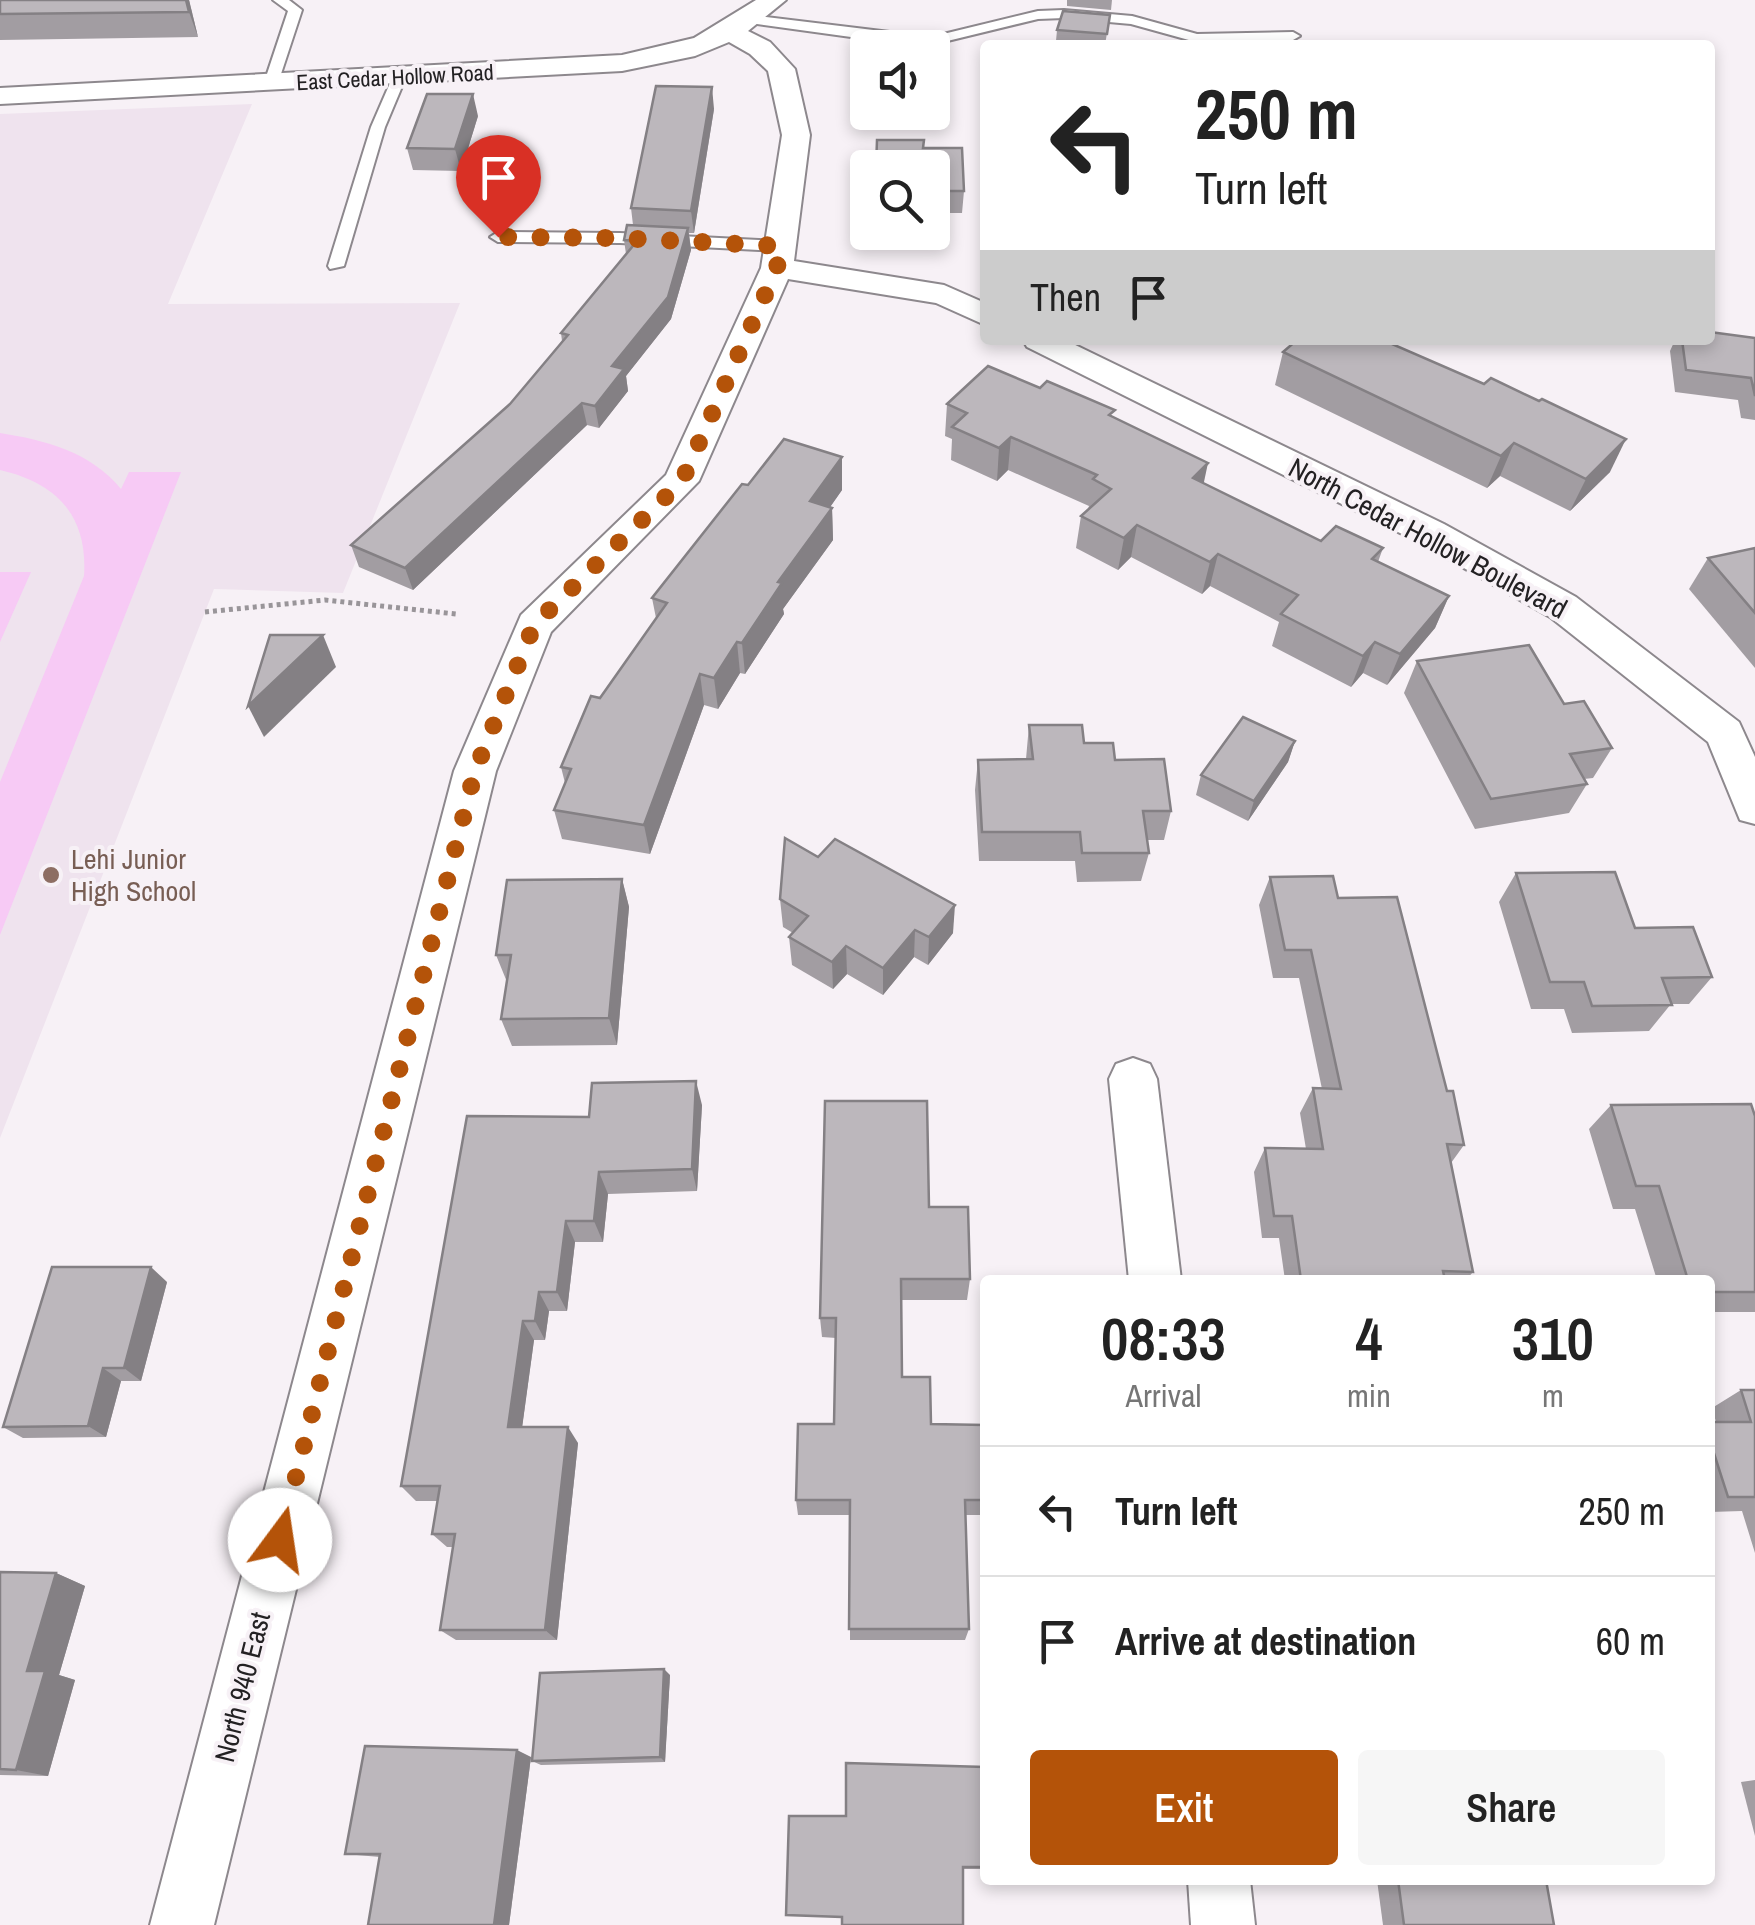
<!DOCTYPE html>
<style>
:root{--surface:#fff;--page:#f6f6f6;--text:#222;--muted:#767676;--line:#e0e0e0;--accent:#b45309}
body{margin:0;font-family:"Archivo Narrow",sans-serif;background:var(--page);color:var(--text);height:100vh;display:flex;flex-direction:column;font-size:38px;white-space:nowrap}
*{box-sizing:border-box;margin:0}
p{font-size:32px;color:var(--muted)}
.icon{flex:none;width:55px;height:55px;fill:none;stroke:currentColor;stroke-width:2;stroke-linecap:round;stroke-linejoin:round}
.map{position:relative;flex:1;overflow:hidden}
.drawer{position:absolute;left:980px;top:1275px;width:735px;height:610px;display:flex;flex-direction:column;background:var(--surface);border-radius:10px;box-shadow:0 5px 15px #0003}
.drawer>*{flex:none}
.guide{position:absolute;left:980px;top:40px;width:735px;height:305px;border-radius:10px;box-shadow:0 5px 15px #0003;background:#fff;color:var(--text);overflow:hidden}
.controls{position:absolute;left:850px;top:30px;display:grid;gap:20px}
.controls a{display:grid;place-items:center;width:100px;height:100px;border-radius:10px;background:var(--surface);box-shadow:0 5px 15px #0003;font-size:50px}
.pin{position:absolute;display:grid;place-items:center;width:85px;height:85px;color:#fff;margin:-102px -42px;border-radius:50% 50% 50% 0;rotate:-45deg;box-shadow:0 0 10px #0007}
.pin .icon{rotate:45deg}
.me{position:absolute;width:110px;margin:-55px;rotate:14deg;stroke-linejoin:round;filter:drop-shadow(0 0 8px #0008)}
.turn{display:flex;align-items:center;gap:35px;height:210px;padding:0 50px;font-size:45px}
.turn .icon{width:130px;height:130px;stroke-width:2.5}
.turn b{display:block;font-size:70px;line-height:85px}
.then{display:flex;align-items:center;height:95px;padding:0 50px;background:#0003;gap:20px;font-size:38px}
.eta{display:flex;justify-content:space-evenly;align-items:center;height:170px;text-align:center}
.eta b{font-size:60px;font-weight:600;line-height:70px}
.action{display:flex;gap:20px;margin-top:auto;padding:20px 50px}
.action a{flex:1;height:115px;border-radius:10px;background:var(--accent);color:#fff;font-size:40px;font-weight:600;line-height:115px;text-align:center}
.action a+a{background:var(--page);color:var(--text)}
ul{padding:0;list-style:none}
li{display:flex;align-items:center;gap:30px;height:130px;padding:0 50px;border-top:2px solid var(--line)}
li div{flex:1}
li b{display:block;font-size:38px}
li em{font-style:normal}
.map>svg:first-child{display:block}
</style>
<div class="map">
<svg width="1755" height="1925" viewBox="0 0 1755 1925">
<rect width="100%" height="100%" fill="#f7f1f6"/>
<polygon fill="#efe3ee" points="252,104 168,304 460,303 343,593 214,589 0,1138 0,114"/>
<g fill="#f7caf5">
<path d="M0 433C45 440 91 452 121 489L129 472H181L0 935V782L84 576C88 516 57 483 0 470Z"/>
<polygon points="0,572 31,572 0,642"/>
</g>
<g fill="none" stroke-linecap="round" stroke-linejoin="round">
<defs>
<g id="lane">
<polygon points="273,0 289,0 302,10 278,83 271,87 264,83 288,11"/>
<polygon points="1064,10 1132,16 1197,34 1293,32 1300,36 1293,40 1196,42 1131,24 1064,18 1038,19 931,45 909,45 750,23 743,19 750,15 931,37 1038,11"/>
<polygon points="394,74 406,77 385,127 344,266 330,269 328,266 371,127"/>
<polygon points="620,233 780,241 788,246 780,251 620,243 498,242 490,237 498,232"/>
</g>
<g id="street">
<polygon points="756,0 786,0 748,31 770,42 795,69 810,135 794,261 944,285 985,303 985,325 936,303 788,279 699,481 551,632 496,771 214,1925 150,1925 454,771 521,615 666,475 761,268 782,135 768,71 750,54 729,42 695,56 622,71 0,104 0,88 622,55 694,38"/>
<polygon points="1023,340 1065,340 1444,524 1576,597 1739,722 1755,757 1755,824 1740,820 1708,742 1550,617 1418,542 1027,347"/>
<polygon points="1133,1058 1150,1064 1157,1079 1181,1280 1129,1280 1109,1079 1116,1064"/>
<polygon points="1188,1880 1250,1880 1255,1925 1191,1925"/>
</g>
</defs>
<use href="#lane" stroke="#8d888d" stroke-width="4"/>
<use href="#street" stroke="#8d888d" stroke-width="4"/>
<polyline stroke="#999599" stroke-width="5" stroke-dasharray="4 4" stroke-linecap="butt" points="205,612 325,600 456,614"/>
<use href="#lane" fill="#fff" fill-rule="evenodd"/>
<use href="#street" fill="#fff" fill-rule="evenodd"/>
</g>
<g fill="#a29da2">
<polygon points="0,0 189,0 198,37 0,40"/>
<polygon points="1067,0 1112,0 1111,10 1067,6"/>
<polygon points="1110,15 1105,45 1056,41 1057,30"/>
<polygon points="714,109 694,233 689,233 691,250 671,319 626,376 628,391 599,428 587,425 413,590 359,567 351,545 510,404 562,341 561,333 626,254 624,240 633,225 631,208"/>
<polygon points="478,116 461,171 413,170 407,148"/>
<polygon points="923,148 964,191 962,213 932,213 932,168"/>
<polygon points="1755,338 1755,420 1741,418 1738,400 1675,392 1670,351 1675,340"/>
<polygon points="1283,352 1610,472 1570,511 1500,476 1487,488 1275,385"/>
<polygon points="947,404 1113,417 1204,484 1321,541 1383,548 1378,562 1449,596 1435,628 1387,685 1363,673 1351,687 1272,646 1279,622 1210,586 1202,594 1131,557 1118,570 1076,548 1081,516 1088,509 1089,506 1008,470 997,481 951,460 952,439 945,436"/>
<polygon points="842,457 842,490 830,507 832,508 833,540 783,609 784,614 745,674 740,673 718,709 704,705 650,854 562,839 554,810 565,783 561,767 600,698 656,618 652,598 748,485"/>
<polygon points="1755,548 1755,668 1689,589 1708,558"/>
<polygon points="1417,661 1564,704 1612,748 1593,778 1584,779 1587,784 1569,813 1475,829 1404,693"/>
<polygon points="1029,725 1084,743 1115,760 1171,811 1164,840 1147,840 1149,853 1141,881 1077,882 1075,861 979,861 975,790 978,760 1026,759"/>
<polygon points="1295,741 1288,762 1248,821 1196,795 1201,775"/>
<polygon points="1516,873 1635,928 1712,977 1689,1004 1671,1004 1649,1031 1572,1033 1564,1009 1531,1009 1499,902"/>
<polygon points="1270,877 1338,898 1447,1091 1464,1145 1451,1163 1473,1272 1466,1280 1285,1280 1279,1238 1262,1238 1254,1172 1265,1148 1306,1149 1300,1113 1313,1088 1322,1089 1299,978 1273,978 1259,905"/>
<polygon points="622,879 629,907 617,1045 512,1046 501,1019 507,982 496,955"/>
<polygon points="780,899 953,933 928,965 914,957 883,995 847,974 833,989 792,965 789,937 793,933 783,927"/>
<polygon points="702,1105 697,1191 608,1194 603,1242 575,1242 567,1311 549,1311 545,1340 534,1340 522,1427 578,1443 557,1640 456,1640 440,1630 453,1547 447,1547 432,1534 437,1501 416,1501 401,1486 589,1117"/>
<polygon points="1611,1105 1755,1116 1755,1312 1710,1312 1710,1280 1657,1280 1635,1209 1613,1209 1589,1129"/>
<polygon points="929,1207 970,1279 967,1300 902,1300 902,1377 931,1424 985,1425 985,1515 965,1515 969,1629 965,1640 850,1640 850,1515 798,1515 796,1500 834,1424 836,1338 822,1337 820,1318"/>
<polygon points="167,1282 141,1381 121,1381 106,1437 23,1438 3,1427"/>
<polygon points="1741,1390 1755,1390 1755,1553 1742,1511 1710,1512 1710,1422 1716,1422 1712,1408"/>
<polygon points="0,1572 56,1573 85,1586 59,1675 75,1680 48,1776 0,1775"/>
<polygon points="670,1675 665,1762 541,1765 532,1761"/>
<polygon points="531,1757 509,1925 368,1925 380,1857 345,1854"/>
<polygon points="985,1767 985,1869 963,1869 846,1816"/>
<polygon points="1755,1780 1755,1836 1741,1782"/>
<polygon points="1377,1880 1546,1880 1554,1925 1383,1925"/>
</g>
<g fill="#848084">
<polygon points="186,0 189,0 198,37 189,12"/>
<polygon points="712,87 714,109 694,233 691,211"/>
<polygon points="473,94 478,116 461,171 455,149"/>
<polygon points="688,228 691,250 671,319 626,376 628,391 599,428 595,406 612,366"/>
<polygon points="582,403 587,425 413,590 405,568"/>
<polygon points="1011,437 1008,470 997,481 999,448"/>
<polygon points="1626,439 1610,472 1570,511 1586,479"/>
<polygon points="1514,443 1500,476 1487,488 1501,456"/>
<polygon points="842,457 842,490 812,533 810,501"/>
<polygon points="1208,463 1201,496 1193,478"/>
<polygon points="832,508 833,540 783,609 784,614 745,674 742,643 778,582"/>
<polygon points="1137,525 1131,557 1118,570 1124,538"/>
<polygon points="1218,554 1210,586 1202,594 1210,562"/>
<polygon points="1449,596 1435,628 1387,685 1400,654"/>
<polygon points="323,635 336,667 264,737 248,706"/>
<polygon points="737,642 740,673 718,709 714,678"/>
<polygon points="1375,642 1363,673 1351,687 1363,656"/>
<polygon points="700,674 704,705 650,854 644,825"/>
<polygon points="1295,741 1288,762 1248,821 1254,801"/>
<polygon points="622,879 629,907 617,1045 609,1018"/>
<polygon points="955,905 953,933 928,965 929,937"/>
<polygon points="915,930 914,957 883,995 883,968"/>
<polygon points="846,946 847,974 833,989 832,962"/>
<polygon points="696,1081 702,1105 697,1191 692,1169"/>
<polygon points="599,1172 608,1194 603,1242 594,1221"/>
<polygon points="566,1221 575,1242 567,1311 557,1292"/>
<polygon points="151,1267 167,1282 141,1381 124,1368"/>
<polygon points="539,1292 549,1311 545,1340 535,1321"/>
<polygon points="523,1321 534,1340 520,1443 508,1427"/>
<polygon points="103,1368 121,1381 106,1437 88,1426"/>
<polygon points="568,1427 578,1443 557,1640 545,1630"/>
<polygon points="56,1573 85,1586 59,1675 75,1680 48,1776 16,1770 27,1671"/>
<polygon points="664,1669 670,1675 665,1762 660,1757"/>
<polygon points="517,1750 531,1757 509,1925 494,1925"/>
</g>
<g fill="#bcb7bc" stroke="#848084" stroke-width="2.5">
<polygon points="0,0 186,0 189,12 0,14"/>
<polygon points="1063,11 1110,15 1107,34 1057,30"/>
<polygon points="656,86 712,87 691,211 631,208"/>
<polygon points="427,94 473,94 455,149 407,148"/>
<polygon points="877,140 924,140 923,148 962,148 964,191 932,191 932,168 876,168"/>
<polygon points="627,225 688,228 668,297 612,366 624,369 595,406 582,403 405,568 351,545 510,404 568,335 561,333 637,241 624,240"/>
<polygon points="1710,332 1755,338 1755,396 1751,378 1686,370 1682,340 1710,340"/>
<polygon points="1297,340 1383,340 1484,384 1491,378 1539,401 1542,399 1626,439 1586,479 1514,443 1501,456 1283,352"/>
<polygon points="988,366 1040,388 1047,381 1115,410 1109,415 1208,463 1193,478 1321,541 1336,526 1383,548 1372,559 1449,596 1400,654 1375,642 1363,656 1281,614 1298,595 1218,554 1210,562 1137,525 1124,538 1081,516 1111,489 1093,479 1097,475 1011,437 999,448 952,427 967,413 947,404"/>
<polygon points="784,439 842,457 810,501 832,508 778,582 782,583 742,643 737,642 714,678 700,674 644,825 554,810 571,769 561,767 591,696 600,698 667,603 652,598 742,484 748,485"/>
<polygon points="1755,548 1755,613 1708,558"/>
<polygon points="270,635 323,635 248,706"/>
<polygon points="1529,645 1564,704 1584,701 1612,748 1570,754 1587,784 1491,799 1417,661"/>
<polygon points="1243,717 1295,741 1254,801 1201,775"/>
<polygon points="1029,725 1082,725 1084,743 1113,743 1115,760 1164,759 1171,811 1143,811 1149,853 1082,853 1080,832 982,832 978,760 1033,759"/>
<polygon points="785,838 818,857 835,839 955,905 929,937 915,930 883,968 846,946 832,962 789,937 808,916 780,899"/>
<polygon points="1615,872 1635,928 1693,927 1712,977 1662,978 1672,1005 1592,1006 1584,982 1550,982 1516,873"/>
<polygon points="1333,876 1338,898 1397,897 1447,1091 1453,1091 1464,1145 1447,1144 1473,1272 1443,1271 1445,1280 1301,1280 1292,1216 1274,1216 1265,1148 1323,1149 1313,1088 1341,1089 1311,950 1285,950 1270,877"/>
<polygon points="622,879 609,1018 501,1019 511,955 496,955 507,880"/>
<polygon points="696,1081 692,1169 599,1172 594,1221 566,1221 557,1292 539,1292 535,1321 523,1321 508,1427 568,1427 545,1630 440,1630 455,1534 432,1534 440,1486 401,1486 467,1116 589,1117 592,1083"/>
<polygon points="825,1101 927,1101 929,1207 968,1207 970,1279 901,1279 902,1377 930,1377 931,1424 985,1425 985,1500 965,1500 969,1629 849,1629 850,1500 796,1500 798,1424 834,1424 836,1318 820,1318"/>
<polygon points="1751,1104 1755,1116 1755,1292 1710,1292 1710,1280 1688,1280 1659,1186 1636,1186 1611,1105"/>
<polygon points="52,1267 151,1267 124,1368 103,1368 88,1426 3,1427"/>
<polygon points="1741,1390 1755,1390 1755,1497 1728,1497 1710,1441 1710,1422 1751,1422"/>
<polygon points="0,1572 56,1573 27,1671 45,1671 16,1770 0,1769"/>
<polygon points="664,1669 660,1757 532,1761 540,1673"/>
<polygon points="365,1746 517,1750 494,1925 368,1925 380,1854 345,1854"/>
<polygon points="846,1763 985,1767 985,1867 963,1867 963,1925 842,1925 842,1917 786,1915 789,1816 846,1816"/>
<polygon points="1398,1880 1546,1880 1554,1925 1404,1925"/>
</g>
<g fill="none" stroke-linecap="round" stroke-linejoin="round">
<polyline stroke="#b45309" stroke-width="18" stroke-dasharray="0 32.4" points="280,1540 475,771 534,625 682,481 777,268 780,246 620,238 498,237"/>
</g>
<circle fill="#8d6e63" stroke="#f7f1f6" stroke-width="4" cx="51" cy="875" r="10"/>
<g text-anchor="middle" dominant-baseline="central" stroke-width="8" stroke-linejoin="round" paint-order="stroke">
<g font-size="22" fill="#232123" stroke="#f7f1f6">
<text transform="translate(395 77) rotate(-3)">East Cedar Hollow Road</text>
</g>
<g font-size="28" fill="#232123" stroke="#f7f1f6">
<text transform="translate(1428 538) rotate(28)">North Cedar Hollow Boulevard</text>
<text transform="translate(242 1687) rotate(-76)">North 940 East</text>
</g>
<g font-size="28" fill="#785e54" stroke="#f7f1f6" text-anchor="start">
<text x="71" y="859">Lehi Junior<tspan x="71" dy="32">High School</tspan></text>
</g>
</g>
</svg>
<div class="controls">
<a><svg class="icon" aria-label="sound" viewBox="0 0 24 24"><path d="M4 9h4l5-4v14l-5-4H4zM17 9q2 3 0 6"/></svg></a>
<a><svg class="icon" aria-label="search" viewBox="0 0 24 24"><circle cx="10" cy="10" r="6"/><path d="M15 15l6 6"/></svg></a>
</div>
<div class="pin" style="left:498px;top:237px;background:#d93025"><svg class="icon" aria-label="arrive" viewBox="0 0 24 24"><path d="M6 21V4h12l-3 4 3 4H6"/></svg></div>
<svg class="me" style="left:280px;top:1540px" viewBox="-20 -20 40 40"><circle r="19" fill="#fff"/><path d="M0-13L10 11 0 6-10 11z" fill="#b45309"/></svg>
<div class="guide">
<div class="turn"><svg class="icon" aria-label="left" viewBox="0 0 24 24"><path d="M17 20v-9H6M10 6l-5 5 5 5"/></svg><div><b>250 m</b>Turn left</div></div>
<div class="then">Then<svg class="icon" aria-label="arrive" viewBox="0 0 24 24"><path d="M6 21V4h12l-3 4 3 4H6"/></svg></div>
</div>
<section class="drawer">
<div class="eta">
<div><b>08:33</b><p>Arrival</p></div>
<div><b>4</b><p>min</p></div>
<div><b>310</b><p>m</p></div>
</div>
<ul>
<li><svg class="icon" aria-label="left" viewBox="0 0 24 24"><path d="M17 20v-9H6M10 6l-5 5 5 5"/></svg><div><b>Turn left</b></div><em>250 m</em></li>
<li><svg class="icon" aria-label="arrive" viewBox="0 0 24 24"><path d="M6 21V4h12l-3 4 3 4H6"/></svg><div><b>Arrive at destination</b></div><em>60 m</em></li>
</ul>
<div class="action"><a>Exit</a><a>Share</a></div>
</section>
</div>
